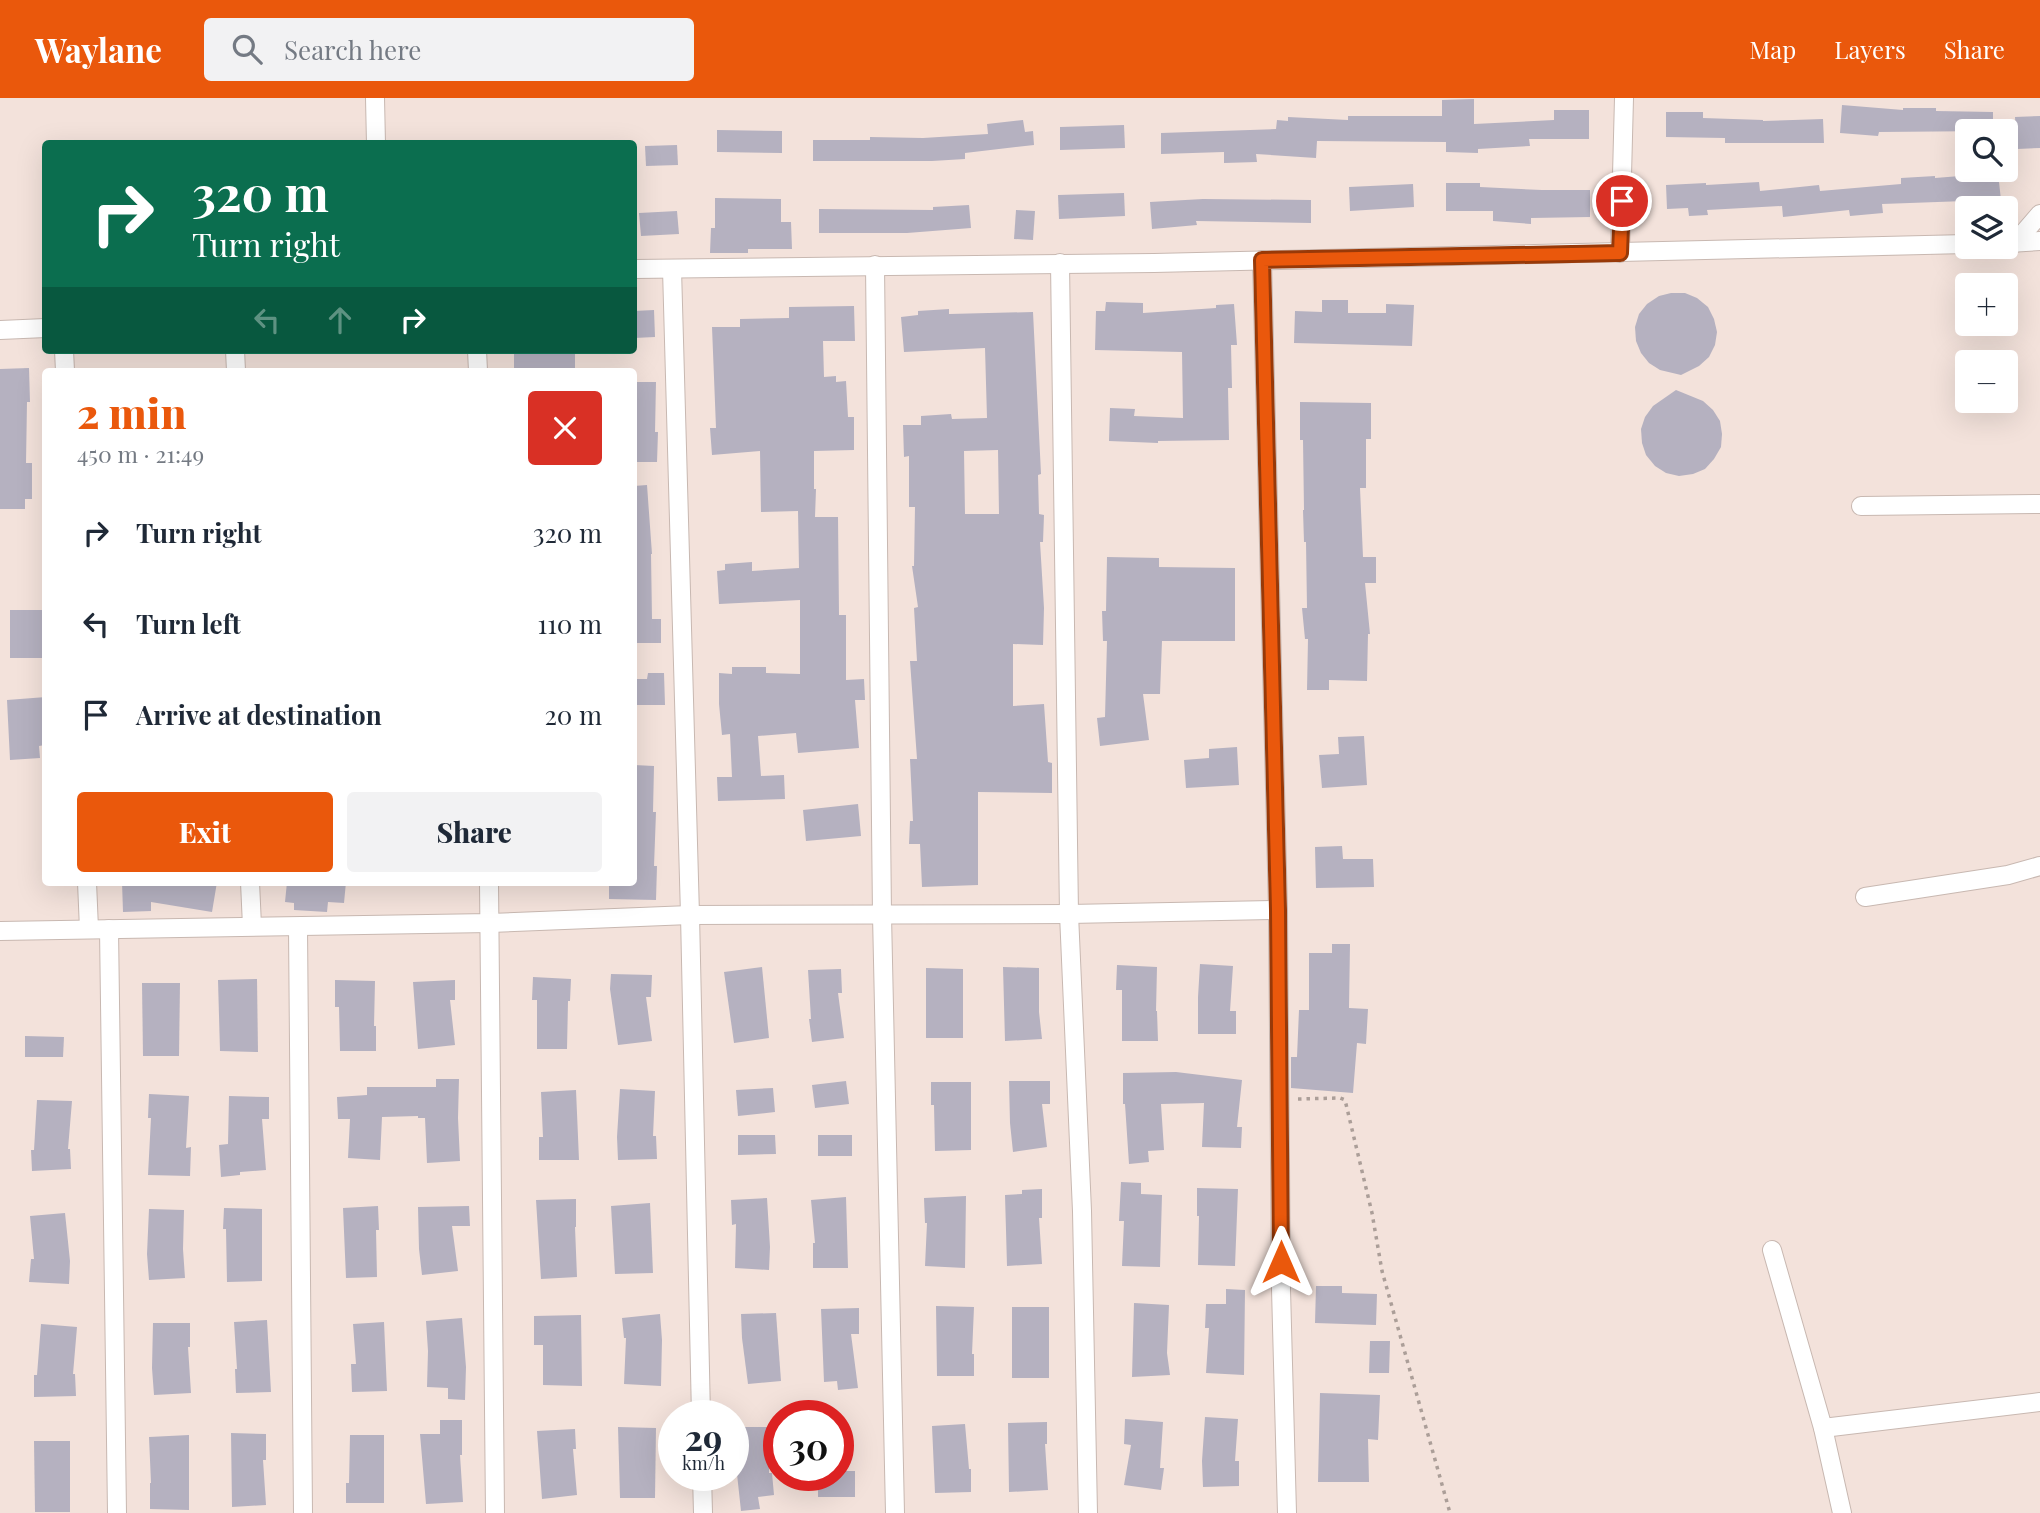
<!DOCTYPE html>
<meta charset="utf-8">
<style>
:root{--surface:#fff;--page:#f2f2f3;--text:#1f2937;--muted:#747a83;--accent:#ea580c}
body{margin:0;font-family:"Playfair Display",serif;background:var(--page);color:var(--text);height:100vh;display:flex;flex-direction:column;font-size:26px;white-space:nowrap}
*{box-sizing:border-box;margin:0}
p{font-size:23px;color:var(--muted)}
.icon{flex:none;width:38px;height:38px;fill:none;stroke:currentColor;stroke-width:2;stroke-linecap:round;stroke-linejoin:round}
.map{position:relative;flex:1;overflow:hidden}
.side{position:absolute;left:42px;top:270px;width:595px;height:518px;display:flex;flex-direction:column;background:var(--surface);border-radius:7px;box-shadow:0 7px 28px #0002}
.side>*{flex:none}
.hud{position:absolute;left:42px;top:42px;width:595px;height:214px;border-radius:7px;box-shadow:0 7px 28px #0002;background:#0b6e4f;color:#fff;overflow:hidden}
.buttons{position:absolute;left:1955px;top:21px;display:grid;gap:14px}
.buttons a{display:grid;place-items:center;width:63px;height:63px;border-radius:7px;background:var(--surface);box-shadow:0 7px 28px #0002;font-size:35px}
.speed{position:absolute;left:658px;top:1302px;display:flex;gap:14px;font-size:35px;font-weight:700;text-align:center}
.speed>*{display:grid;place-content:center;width:91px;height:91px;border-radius:50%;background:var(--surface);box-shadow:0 7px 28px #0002;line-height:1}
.speed small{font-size:18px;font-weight:400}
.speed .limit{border:10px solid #d22;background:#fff;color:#111}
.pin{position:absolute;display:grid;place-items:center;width:60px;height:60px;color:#fff;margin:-30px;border:4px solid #fff;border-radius:50%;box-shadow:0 2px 7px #0007}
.me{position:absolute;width:77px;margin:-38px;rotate:0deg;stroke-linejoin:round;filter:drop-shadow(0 0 5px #0008)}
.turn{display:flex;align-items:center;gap:24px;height:147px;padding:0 35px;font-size:32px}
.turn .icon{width:91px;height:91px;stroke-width:2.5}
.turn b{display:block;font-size:49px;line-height:60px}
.lanes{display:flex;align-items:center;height:66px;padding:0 35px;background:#0003;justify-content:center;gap:35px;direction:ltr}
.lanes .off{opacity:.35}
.round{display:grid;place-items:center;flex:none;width:74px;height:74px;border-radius:7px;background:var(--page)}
.overview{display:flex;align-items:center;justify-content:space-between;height:119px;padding:0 35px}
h1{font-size:42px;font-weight:800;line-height:52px;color:var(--accent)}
.primary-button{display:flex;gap:14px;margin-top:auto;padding:14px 35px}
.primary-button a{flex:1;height:80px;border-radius:7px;background:var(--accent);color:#fff;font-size:28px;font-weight:800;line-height:80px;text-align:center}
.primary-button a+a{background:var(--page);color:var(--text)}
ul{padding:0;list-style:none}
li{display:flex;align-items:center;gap:21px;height:91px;padding:0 35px}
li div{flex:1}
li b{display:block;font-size:26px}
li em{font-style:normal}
header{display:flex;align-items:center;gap:42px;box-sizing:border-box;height:98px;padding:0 35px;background:var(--accent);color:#fff}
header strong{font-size:33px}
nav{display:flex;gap:38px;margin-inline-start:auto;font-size:24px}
.search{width:490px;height:63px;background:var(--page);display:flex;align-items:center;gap:18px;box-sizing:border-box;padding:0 24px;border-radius:7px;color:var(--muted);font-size:26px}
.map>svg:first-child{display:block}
</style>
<header>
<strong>Waylane</strong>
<div class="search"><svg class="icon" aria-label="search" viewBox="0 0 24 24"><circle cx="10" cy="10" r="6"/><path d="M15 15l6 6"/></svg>Search here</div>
<nav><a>Map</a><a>Layers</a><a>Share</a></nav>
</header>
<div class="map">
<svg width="2040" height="1415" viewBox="0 0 2040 1415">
<rect width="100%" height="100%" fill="#f3e2db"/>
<g fill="#b5b1c0" fill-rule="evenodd">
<polygon points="1474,1 1474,26 1554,22 1554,12 1589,12 1589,41 1529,41 1530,48 1478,51 1478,55 1446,54 1446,44 1317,43 1316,60 1256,56 1257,64 1224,65 1224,54 1161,56 1161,35 1276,31 1277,22 1288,23 1288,19 1348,22 1348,18 1442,18 1442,2"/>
<polygon points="1842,7 1903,12 1903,10 1936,10 1936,13 1993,14 1993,33 1879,34 1878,38 1840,35"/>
<polygon points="1666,14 1703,14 1703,20 1763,22 1763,23 1823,21 1824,45 1725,45 1725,40 1666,39"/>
<polygon points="2040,18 2040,50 2017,51 2015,19"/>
<polygon points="1023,22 1025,34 1033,33 1034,47 965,55 965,61 932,63 813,63 813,42 870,42 870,39 923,40 988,36 987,26"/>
<polygon points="1124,27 1125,50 1060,52 1060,29"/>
<polygon points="717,32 782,33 782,55 717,54"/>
<polygon points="677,47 678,67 646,68 645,48"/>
<polygon points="1998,75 2001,102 1966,105 1965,103 1882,106 1883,115 1850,118 1849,112 1783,119 1782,108 1707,112 1708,117 1689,118 1688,110 1667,111 1666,87 1706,85 1706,87 1759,84 1760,93 1819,87 1820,93 1901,86 1901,80 1935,78 1935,80"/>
<polygon points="1446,85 1480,85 1480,89 1542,92 1590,92 1590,119 1531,120 1531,126 1493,123 1493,113 1446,113"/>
<polygon points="1413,86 1414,109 1350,113 1349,89"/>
<polygon points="1124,95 1125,118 1059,121 1058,97"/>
<polygon points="715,100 781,101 781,124 791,124 792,151 748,151 748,155 710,155 711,130 715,130"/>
<polygon points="1203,101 1311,102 1311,125 1196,123 1197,127 1152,131 1150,104"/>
<polygon points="969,107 971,130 907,135 819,135 819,111 933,112 933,109"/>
<polygon points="1016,112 1035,113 1033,142 1014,141"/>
<polygon points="677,113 679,136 641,138 639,115"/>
<polygon points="1671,195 1685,195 1697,200 1708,209 1714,221 1717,234 1715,247 1709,259 1699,268 1681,277 1660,272 1649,265 1641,255 1636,243 1635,229 1639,216 1647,206 1659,198"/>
<polygon points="1322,202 1348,202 1348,215 1386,215 1386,206 1414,207 1412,248 1294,245 1295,213 1322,214"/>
<polygon points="1106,204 1143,205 1143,215 1216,210 1216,207 1234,206 1237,247 1231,247 1232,290 1228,290 1229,342 1158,343 1158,345 1109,343 1110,310 1135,311 1134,318 1183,320 1182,254 1095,252 1096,213 1105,213"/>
<polygon points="854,208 855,243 823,243 824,279 836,278 836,284 846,283 848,319 854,319 854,352 814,353 814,391 816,391 815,419 838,419 839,517 846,517 846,582 864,581 865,602 855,602 859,650 798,655 796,635 758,638 761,678 784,677 785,701 718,703 717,679 732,679 730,636 722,637 719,606 719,575 732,576 732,569 766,569 766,575 800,576 800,502 719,506 717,473 725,472 725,466 752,464 752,473 799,470 798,413 761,414 760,353 712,357 710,330 716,330 712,229 740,229 740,221 789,220 789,209"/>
<path d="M949 211V216L1033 214 1041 376 1038 377 1039 416 1044 417 1043 444H1040L1044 510 1043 547 1013 546V608L1044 606 1048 664 1052 665V695L978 694V787L922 789 920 746H909L910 723H913L910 661H917L910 563H917L914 510 918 509 912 468H914L915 409H909V358L904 359 903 327H921V318L951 316 952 321 987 320 985 250 904 254 901 219 918 217V213ZM998 352 999 416H965L964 353Z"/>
<polygon points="654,212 655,239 634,240 634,213"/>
<rect x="514" y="252" width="61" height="21"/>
<polygon points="29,270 30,304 27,304 26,365 32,365 32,401 25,401 25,411 0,411 0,271"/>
<polygon points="634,284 656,284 655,334 658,334 657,364 634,364"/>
<polygon points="1676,292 1703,303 1713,312 1720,323 1722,336 1721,349 1714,361 1705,371 1693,376 1679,378 1666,375 1655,368 1646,357 1642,345 1641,331 1645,319 1653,308"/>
<polygon points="1300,304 1371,305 1371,341 1366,341 1366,390 1360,390 1363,459 1376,459 1376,485 1365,485 1370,536 1368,536 1367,583 1329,582 1329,592 1307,592 1308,541 1305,541 1302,510 1307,510 1306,444 1304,444 1303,412 1304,412 1303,342 1300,342"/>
<polygon points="647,387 652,456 651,456 652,521 661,521 661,545 634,545 634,388"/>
<polygon points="1107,459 1159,460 1159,469 1235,470 1235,543 1162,543 1160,596 1143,596 1149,642 1100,648 1097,620 1105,619 1107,543 1103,543 1102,513 1106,513"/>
<rect x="10" y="512" width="32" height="48"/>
<polygon points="648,575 664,575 665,607 634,607 634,581 647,581"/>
<polygon points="46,599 45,647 39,648 40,660 10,662 7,602"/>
<polygon points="1364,638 1367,687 1322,690 1319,657 1339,656 1338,639"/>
<polygon points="1237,649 1239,687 1186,690 1184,662 1209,660 1209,651"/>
<polygon points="634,667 654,668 653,714 656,714 654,768 657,768 656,802 609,801 609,784 634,784"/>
<polygon points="858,706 861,738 806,743 803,712"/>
<polygon points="1342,748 1343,761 1373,761 1374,789 1316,790 1315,749"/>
<polygon points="122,784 217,784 212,814 151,804 151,813 123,814"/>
<polygon points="287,784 346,784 344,805 328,804 327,814 294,812 294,805 285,804"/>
<polygon points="1332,846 1350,846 1349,910 1368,911 1366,946 1357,945 1353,995 1291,990 1291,959 1297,959 1299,912 1309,912 1309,855 1332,855"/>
<polygon points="1200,866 1233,868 1230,913 1236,913 1236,936 1198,936 1198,899"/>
<polygon points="1117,867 1157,869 1156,913 1157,913 1158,943 1122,943 1122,892 1116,892"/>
<polygon points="762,869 769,940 734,945 724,874"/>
<polygon points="1003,869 1039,870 1039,914 1042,941 1005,943"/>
<polygon points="926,870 963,871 963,940 926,940"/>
<polygon points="841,871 842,895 838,895 844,940 812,944 809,921 811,921 808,872"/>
<polygon points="611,876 652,877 651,899 646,899 652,943 618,947 610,891"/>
<polygon points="533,879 571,881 570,903 568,903 567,951 537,951 537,902 532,902"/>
<polygon points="257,881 258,954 220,953 218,882"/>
<polygon points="335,882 375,883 374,928 376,928 376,953 340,953 339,909 335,909"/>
<polygon points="455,882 455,902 450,902 455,947 418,951 413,884"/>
<polygon points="142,885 180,885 179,958 143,958"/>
<polygon points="25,938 64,939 63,959 25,959"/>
<polygon points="1176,974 1242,982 1237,1029 1242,1029 1241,1050 1202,1049 1204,1005 1161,1006 1164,1052 1148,1053 1149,1064 1129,1066 1125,1006 1123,1006 1123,975"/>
<polygon points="436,981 459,981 458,1020 460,1063 427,1065 425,1020 418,1020 418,1018 382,1019 380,1062 348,1060 350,1021 338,1021 337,999 367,997 367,989 436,989"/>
<polygon points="846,983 849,1006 815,1010 812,987"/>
<polygon points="1009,983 1050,983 1050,1006 1042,1006 1047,1049 1013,1054 1010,1025"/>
<polygon points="931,984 971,984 971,1052 935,1053 934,1007 931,1007"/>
<polygon points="773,990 775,1014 738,1018 736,992"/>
<polygon points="620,991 655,993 653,1038 656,1038 657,1061 618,1062 617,1039"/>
<polygon points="576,992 579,1062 539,1062 539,1039 543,1039 541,994"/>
<polygon points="149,996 189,998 186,1050 191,1049 190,1078 148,1077 151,1020 148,1020"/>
<polygon points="229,998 269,999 269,1021 262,1021 266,1072 240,1074 240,1077 221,1079 219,1047 228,1046"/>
<polygon points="37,1002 72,1003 68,1051 70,1051 71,1071 32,1073 31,1052 34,1052"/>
<polygon points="738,1037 775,1037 776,1056 738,1057"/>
<rect x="818" y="1037" width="34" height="21"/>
<polygon points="1121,1084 1141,1085 1141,1096 1162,1097 1160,1169 1122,1168 1124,1123 1119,1123"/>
<polygon points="1197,1090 1238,1091 1235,1168 1198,1167 1199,1118 1197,1118"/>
<polygon points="1042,1091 1042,1120 1039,1120 1042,1166 1007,1168 1005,1097 1022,1096 1022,1092"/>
<polygon points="966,1098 965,1170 925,1168 927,1125 925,1125 924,1100"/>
<polygon points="846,1099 848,1170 813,1170 813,1145 815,1145 811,1102"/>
<polygon points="767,1100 770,1149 769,1172 735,1170 736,1126 732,1127 731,1102"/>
<polygon points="576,1101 576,1129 575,1129 577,1179 541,1181 536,1102"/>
<polygon points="650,1105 653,1175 615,1176 611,1108"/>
<polygon points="378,1108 379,1132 376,1132 377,1179 346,1180 343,1110"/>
<polygon points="469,1108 470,1128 452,1128 458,1173 422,1177 419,1151 418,1109"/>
<polygon points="224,1110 262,1111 262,1183 227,1184 226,1131 223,1131"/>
<polygon points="149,1111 184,1112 183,1151 185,1180 149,1182 147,1156"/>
<polygon points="65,1115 70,1163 69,1186 29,1184 31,1161 34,1161 30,1118"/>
<polygon points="1316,1188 1342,1188 1342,1195 1377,1196 1376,1227 1315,1225"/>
<polygon points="1226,1191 1245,1192 1244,1277 1206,1275 1209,1230 1205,1230 1206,1206 1226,1206"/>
<polygon points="1134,1205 1169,1207 1167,1255 1170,1277 1132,1279"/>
<polygon points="936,1208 974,1209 972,1256 974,1256 974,1278 937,1278"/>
<rect x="1012" y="1209" width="37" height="71"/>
<polygon points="859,1210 859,1236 851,1236 858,1290 838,1292 837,1283 824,1284 821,1211"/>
<polygon points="776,1215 781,1283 748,1286 742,1240 741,1216"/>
<polygon points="660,1216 662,1242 661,1288 624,1286 626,1240 624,1240 622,1220"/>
<polygon points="581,1217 582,1288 543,1287 543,1247 534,1247 534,1218"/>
<polygon points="462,1220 466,1269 465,1302 448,1301 448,1290 427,1289 428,1253 426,1223"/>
<polygon points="267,1222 271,1294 236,1295 235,1271 237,1271 234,1224"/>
<polygon points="384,1224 387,1293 352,1294 351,1266 356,1266 353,1226"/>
<polygon points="153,1225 190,1225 190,1249 188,1249 191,1295 154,1297 152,1270"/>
<polygon points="41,1226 77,1229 73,1276 75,1276 76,1298 34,1299 34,1277 37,1277"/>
<polygon points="1370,1243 1390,1243 1389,1275 1369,1275"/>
<polygon points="1320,1295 1380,1297 1378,1342 1368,1341 1369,1384 1318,1384"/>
<polygon points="1205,1319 1238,1321 1235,1363 1239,1363 1239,1388 1203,1389 1202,1363"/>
<polygon points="1125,1321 1163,1324 1160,1370 1164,1370 1161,1392 1124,1387 1131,1347 1124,1346"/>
<polygon points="440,1322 462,1322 462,1357 460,1357 463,1404 426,1406 420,1336 440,1336"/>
<polygon points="1047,1324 1047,1346 1045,1346 1048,1392 1009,1394 1008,1325"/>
<polygon points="965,1326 969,1371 971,1371 971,1394 935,1395 932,1328"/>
<polygon points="618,1329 656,1330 655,1400 620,1400"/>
<polygon points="737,1329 770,1329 769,1375 772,1375 774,1397 758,1399 760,1411 741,1413 737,1376"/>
<polygon points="575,1331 576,1351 573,1351 577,1397 542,1401 537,1333"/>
<polygon points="231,1335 266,1336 266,1362 263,1362 266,1407 232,1409"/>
<polygon points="189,1337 189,1412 150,1411 150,1385 151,1385 149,1339"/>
<polygon points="350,1337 384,1337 384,1405 346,1405 346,1385 349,1385"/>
<polygon points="34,1343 70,1343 70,1414 35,1414"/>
<polygon points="838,1373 855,1373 855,1399 818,1399 818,1377 838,1377"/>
</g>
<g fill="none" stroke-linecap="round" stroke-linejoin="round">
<defs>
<g id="minor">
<polyline points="375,0 376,46"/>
<polyline points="2009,145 2040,143"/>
<polyline points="2015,145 2040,116"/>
<polyline points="1620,155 1624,0"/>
<polyline points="1262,162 1278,812 1281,1191 1287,1415"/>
<polyline points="1060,165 1069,816 1082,1113 1088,1415"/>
<polyline points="875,167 882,817 895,1415"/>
<polyline points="634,171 1154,165 1967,146"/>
<polyline points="672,171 690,817 701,1318"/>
<polyline points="0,232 46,230"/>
<polyline points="64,252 65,273"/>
<polyline points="235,252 236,273"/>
<polyline points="477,252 478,273"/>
<polyline points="1861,408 2040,406"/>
<polyline points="87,784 89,831"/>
<polyline points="250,784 252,828"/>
<polyline points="489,784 495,1415"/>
<polyline points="1865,799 2008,777 2040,768"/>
<polyline points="298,829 303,1415"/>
<polyline points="109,831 117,1415"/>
<polyline points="0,833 490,825 690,817 1069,816 1278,812"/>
<polyline points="1772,1152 1823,1330 1842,1415"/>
<polyline points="1823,1330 2040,1304"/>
<polyline points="702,1377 703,1415"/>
</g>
</defs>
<use href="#minor" stroke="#c8b8b1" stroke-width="20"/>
<polyline stroke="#ab9e98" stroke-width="3.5" stroke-dasharray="3.5 5" stroke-linecap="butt" points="1298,1001 1340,1000 1345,1002 1372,1115 1382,1173 1450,1415"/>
<use href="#minor" stroke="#fff" stroke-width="18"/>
</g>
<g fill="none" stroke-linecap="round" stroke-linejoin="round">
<defs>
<polyline id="route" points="1281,1164 1278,812 1262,162 1620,155 1622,103"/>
</defs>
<use href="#route" stroke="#983908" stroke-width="18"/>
<use href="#route" stroke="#ea580c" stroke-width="12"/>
</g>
</svg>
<div class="buttons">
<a><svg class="icon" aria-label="search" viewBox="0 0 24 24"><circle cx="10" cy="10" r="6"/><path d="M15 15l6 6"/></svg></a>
<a><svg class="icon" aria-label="layers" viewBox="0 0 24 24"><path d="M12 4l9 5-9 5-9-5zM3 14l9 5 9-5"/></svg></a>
<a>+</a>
<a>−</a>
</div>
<div class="speed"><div>29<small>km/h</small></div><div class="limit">30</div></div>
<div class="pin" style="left:1622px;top:103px;background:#d93025"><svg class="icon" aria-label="arrive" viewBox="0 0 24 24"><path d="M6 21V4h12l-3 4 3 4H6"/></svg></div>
<svg class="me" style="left:1281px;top:1164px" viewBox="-20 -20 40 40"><path d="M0-17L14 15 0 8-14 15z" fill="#ea580c" stroke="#fff" stroke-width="4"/></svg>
<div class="hud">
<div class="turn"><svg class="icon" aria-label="right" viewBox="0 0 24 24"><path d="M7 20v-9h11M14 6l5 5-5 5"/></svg><div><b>320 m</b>Turn right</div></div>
<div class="lanes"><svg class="icon off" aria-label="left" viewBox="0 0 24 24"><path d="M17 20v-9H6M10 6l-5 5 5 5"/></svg><svg class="icon off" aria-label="ahead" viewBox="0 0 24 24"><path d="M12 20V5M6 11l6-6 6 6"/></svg><svg class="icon" aria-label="right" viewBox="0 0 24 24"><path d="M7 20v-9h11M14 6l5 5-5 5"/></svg></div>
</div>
<section class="side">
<div class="overview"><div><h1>2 min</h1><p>450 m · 21:49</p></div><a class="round" style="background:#d93025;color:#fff"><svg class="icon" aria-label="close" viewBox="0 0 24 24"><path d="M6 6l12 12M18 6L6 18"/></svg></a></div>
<ul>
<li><svg class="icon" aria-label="right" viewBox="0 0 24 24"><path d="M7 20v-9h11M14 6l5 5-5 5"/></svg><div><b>Turn right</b></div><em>320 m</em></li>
<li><svg class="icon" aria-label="left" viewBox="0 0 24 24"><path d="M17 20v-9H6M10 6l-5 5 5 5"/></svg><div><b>Turn left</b></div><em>110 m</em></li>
<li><svg class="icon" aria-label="arrive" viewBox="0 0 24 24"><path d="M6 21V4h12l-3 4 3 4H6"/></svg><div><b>Arrive at destination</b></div><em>20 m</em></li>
</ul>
<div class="primary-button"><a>Exit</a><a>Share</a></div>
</section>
</div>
